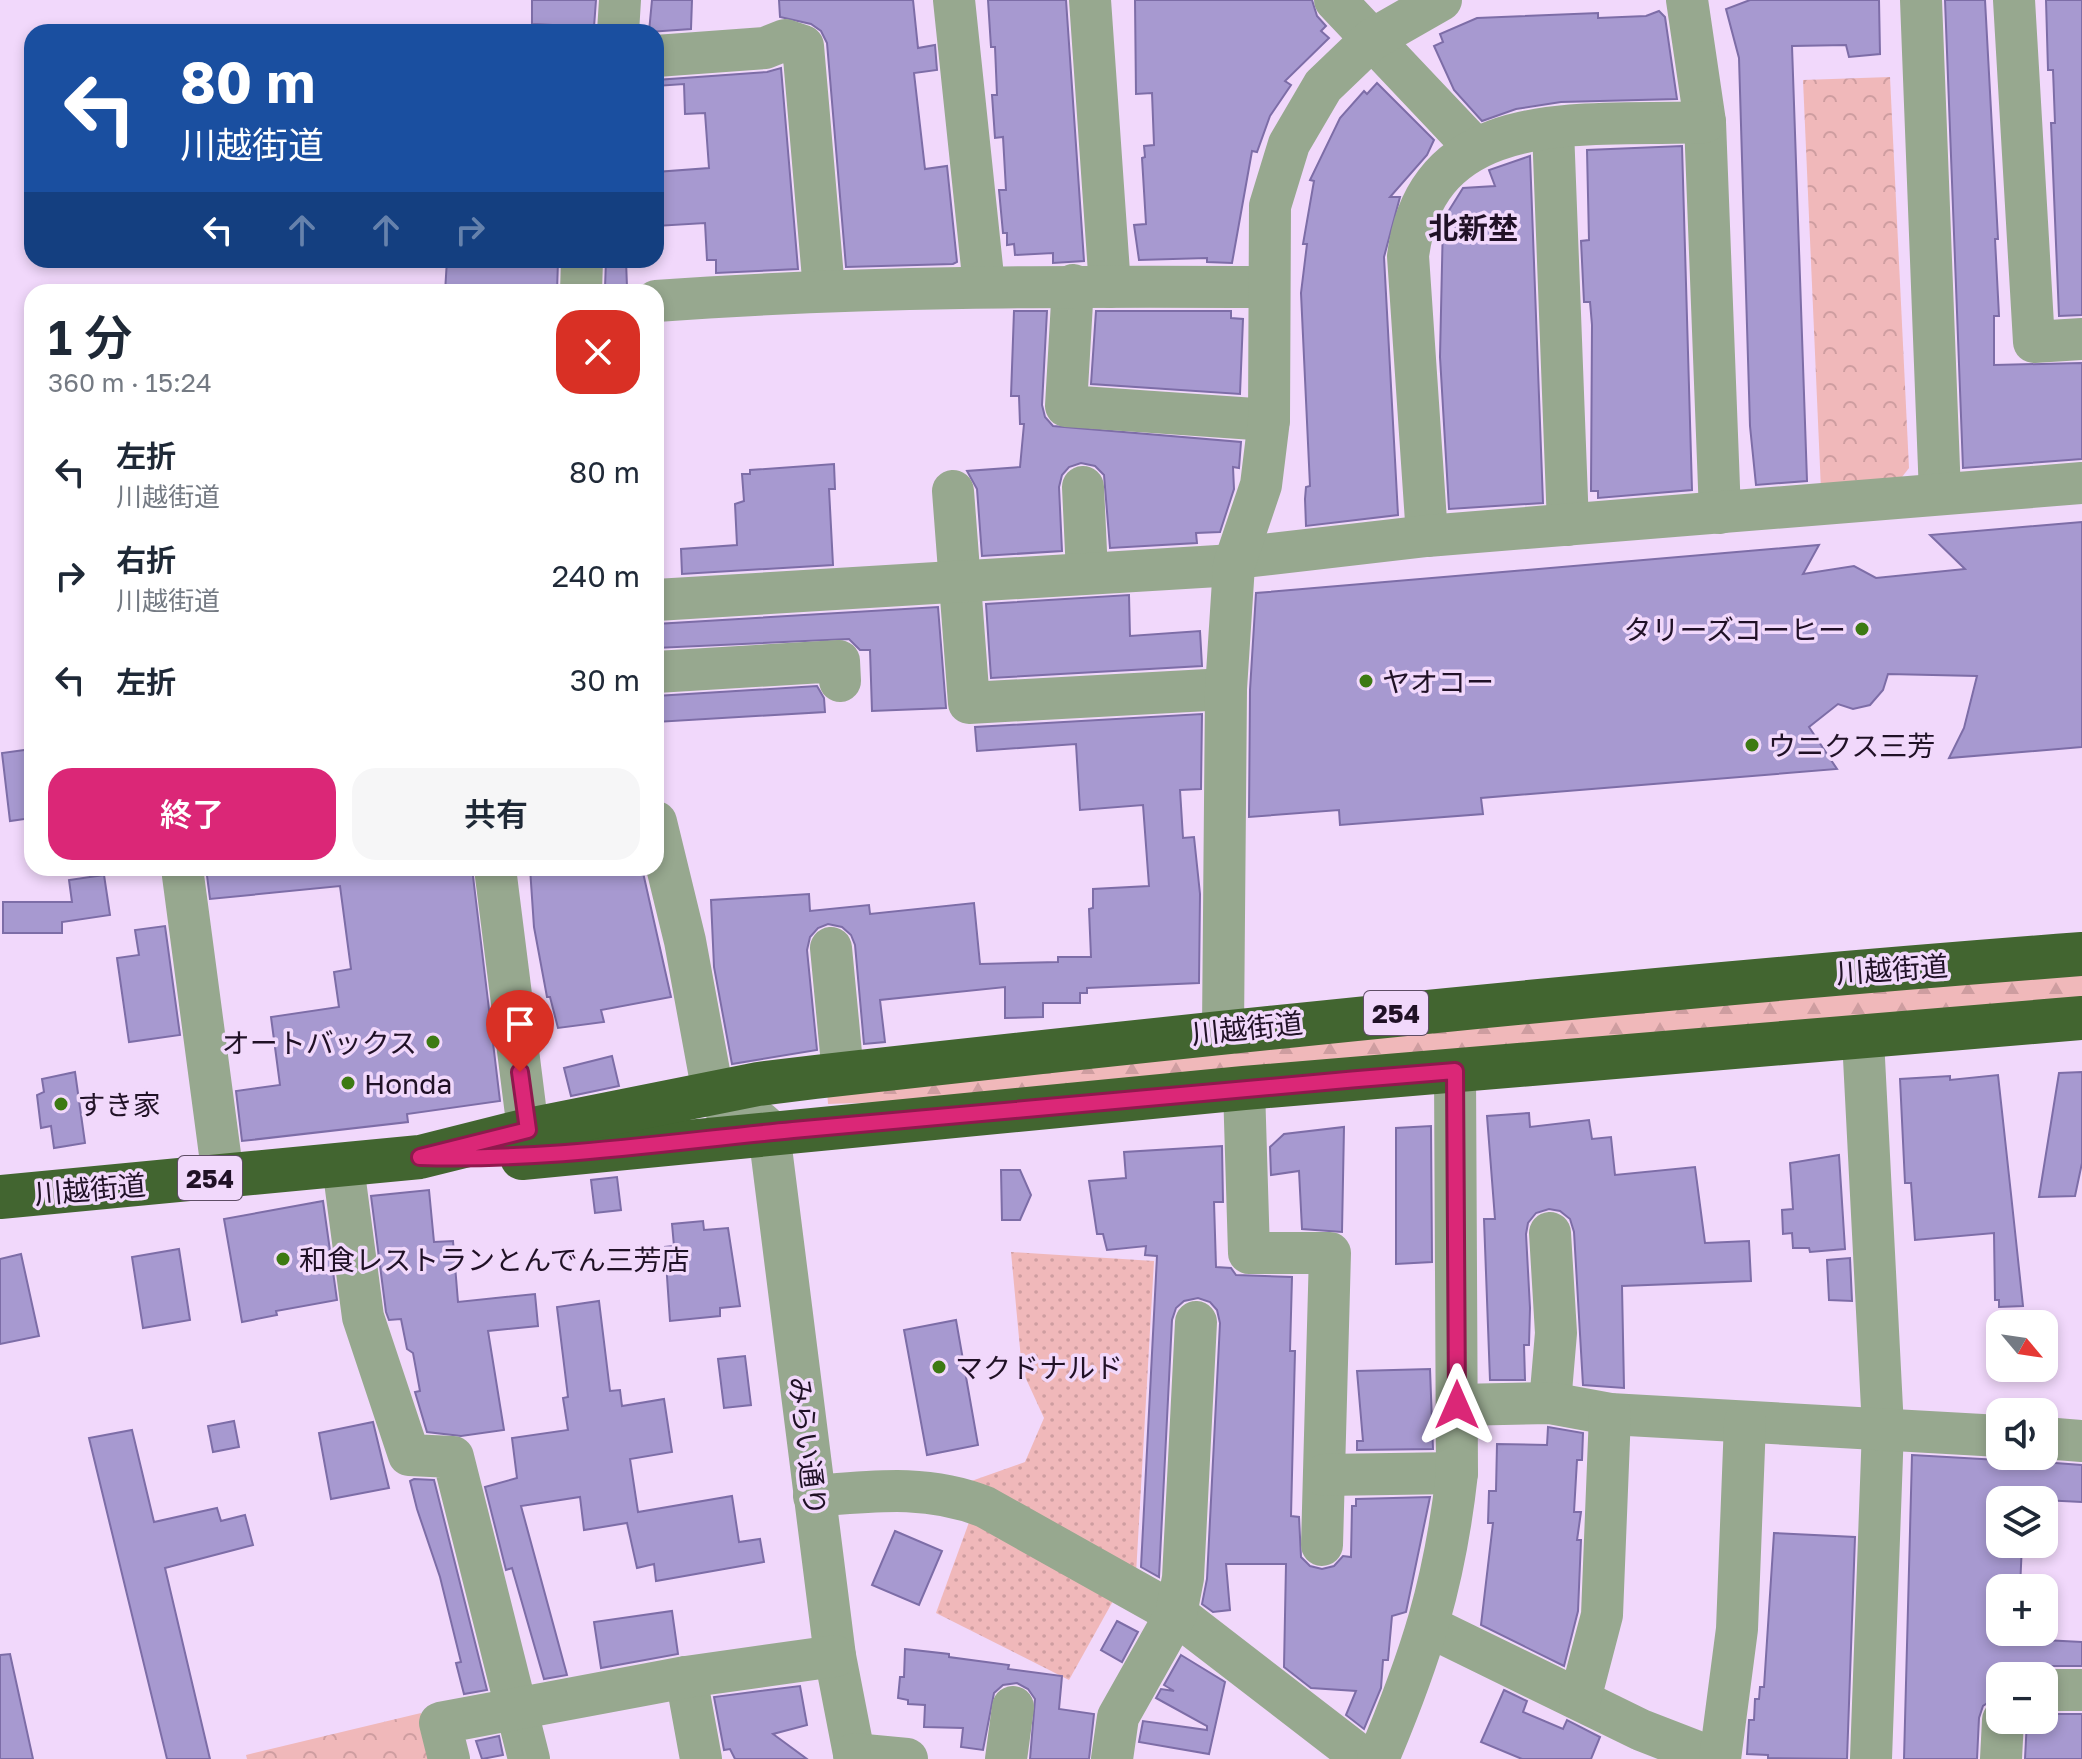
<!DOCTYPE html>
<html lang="ja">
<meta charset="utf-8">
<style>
:root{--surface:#fff;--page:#f6f6f7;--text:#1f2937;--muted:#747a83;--accent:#db2777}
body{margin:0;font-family:"Golos Text","Noto Sans JP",sans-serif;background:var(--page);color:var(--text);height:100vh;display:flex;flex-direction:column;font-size:30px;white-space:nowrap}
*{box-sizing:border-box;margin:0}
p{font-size:26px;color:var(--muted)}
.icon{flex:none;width:44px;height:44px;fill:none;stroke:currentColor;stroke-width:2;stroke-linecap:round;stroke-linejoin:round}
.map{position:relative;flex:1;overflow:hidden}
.sheet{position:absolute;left:24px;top:284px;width:640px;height:592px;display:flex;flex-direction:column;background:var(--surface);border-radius:24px;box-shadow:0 4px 12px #0003}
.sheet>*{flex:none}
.guide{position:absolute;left:24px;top:24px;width:640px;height:244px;border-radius:24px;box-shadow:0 4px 12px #0003;background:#1a4fa0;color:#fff;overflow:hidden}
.needle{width:52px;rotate:119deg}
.fabs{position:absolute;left:1986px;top:1310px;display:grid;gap:16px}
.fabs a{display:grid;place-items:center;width:72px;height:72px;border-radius:16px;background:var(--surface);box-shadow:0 4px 12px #0003;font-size:40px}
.pin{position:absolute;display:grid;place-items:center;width:68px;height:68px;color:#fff;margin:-82px -34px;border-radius:50% 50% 50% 0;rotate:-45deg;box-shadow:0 0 8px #0007}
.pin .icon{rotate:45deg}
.me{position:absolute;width:88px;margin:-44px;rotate:0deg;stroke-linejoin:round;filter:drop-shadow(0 0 6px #0008)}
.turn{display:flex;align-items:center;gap:28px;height:168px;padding:0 24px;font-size:36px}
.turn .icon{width:104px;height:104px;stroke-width:2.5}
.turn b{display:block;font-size:56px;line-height:68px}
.lanes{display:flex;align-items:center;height:76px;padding:0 24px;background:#0003;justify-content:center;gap:40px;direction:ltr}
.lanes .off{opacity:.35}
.round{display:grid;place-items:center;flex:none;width:84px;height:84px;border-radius:24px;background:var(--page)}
.overview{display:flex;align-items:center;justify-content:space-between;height:136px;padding:0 24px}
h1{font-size:48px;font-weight:600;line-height:60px}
.primary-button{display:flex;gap:16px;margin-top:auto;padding:16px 24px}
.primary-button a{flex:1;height:92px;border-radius:24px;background:var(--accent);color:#fff;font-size:32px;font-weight:600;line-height:92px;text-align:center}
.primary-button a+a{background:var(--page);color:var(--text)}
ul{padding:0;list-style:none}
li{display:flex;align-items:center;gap:24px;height:104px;padding:0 24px}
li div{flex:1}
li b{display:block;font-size:30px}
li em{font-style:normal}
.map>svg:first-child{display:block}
</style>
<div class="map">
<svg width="2082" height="1759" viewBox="0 0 2082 1759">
<defs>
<pattern id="grass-dots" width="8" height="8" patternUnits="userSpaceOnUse" patternTransform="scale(2)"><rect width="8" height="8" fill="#f0b8ba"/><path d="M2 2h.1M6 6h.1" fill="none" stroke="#ce9da0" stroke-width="1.8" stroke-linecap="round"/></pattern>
<pattern id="forest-firs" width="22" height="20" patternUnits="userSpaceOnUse" patternTransform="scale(2)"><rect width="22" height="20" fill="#f0b8ba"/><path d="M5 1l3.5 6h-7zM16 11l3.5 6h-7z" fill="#ce9da0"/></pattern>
<pattern id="park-crowns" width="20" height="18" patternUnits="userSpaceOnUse" patternTransform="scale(2)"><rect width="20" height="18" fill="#f0b8ba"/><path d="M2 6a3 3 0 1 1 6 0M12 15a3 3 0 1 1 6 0" fill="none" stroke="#ce9da0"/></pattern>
</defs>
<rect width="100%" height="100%" fill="#f1d8fb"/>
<g fill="url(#grass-dots)">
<polygon points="1011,1252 1154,1261 1136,1574 963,1484 1025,1462 1044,1418 1022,1370"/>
<polygon points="972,1514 1118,1592 1069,1680 936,1613"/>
</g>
<polygon fill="url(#forest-firs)" points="2082,966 2082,1005 887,1102 828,1104 827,1090"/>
<g fill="url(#park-crowns)">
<polygon points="1890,77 1909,468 1895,486 1821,490 1803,80"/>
<polygon points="421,1713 433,1759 247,1759 246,1755"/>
</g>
<g fill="#a799d0" stroke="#7d6da7" stroke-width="2">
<polygon points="532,0 596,0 594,27 532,24"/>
<polygon points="652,0 692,0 691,29 649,32"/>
<polygon points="779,0 913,0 918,48 935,45 937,70 914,73 925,169 947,166 957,262 953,264 846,267 827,43 821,31 811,24 780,17"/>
<polygon points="988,0 1066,0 1084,261 1053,263 1053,253 1015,255 1014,244 1007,245 1007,233 1003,233 999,190 1006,190 1003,137 995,138 992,95 997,95 995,47 991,47"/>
<polygon points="1135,0 1312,0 1317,16 1326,26 1321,31 1329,38 1285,81 1291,85 1270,116 1257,152 1252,151 1232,263 1207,262 1207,258 1139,260 1134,225 1146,224 1142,158 1145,157 1144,146 1154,145 1152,93 1136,94"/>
<polygon points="1750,0 1879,0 1880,54 1849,57 1846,45 1792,46 1807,481 1756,485 1750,426 1739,58 1726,9"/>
<polygon points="1945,0 1985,0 1998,239 1995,239 1999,316 1994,316 1994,365 2082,363 2082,459 1963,468"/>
<polygon points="2046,0 2082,0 2082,315 2059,316 2051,123 2055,123 2053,70 2048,70"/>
<polygon points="1659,11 1665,17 1677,99 1561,102 1516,109 1482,121 1454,90 1434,46 1443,42 1440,34 1477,18 1598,13 1598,18 1646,16"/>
<polygon points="781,68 798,269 716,273 716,260 707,260 705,223 656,226 656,172 709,168 705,113 685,114 684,84 656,86 656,80 767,72"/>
<polygon points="1377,83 1434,140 1427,155 1390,197 1400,197 1384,257 1398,515 1306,526 1305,499 1306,487 1310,486 1301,293 1307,244 1303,244 1314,181 1310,180 1340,118 1364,91 1367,94"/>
<polygon points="1682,146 1692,490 1598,498 1598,491 1591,491 1592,325 1590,302 1584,302 1581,241 1589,240 1587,150"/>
<polygon points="1530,156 1543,503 1449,509 1440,357 1443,220 1463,188 1495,186 1489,170"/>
<polygon points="447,260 558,260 557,292 445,292"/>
<polygon points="606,260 626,260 627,287 605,288"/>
<polygon points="1014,311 1047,311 1042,405 1045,417 1053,426 1241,442 1239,468 1233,467 1234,489 1220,532 1196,533 1197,543 1110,548 1104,475 1095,466 1081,463 1069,467 1062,475 1059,487 1062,551 982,556 977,489 967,471 1020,467 1024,424 1020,424 1019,396 1011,396"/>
<polygon points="1096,311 1231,311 1231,318 1243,319 1240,394 1091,384"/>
<polygon points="834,464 835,489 829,489 833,565 682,574 681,549 737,545 735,504 744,501 742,474 750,474 750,470"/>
<polygon points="2082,522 2082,747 1949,758 1964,728 1977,676 1888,674 1883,690 1870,705 1853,709 1838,704 1809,727 1837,769 1481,798 1483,814 1340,825 1339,810 1249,817 1250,690 1256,593 1819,545 1803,574 1854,566 1876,578 1965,569 1930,535"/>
<polygon points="1129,595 1130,636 1200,631 1202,666 991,678 986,604"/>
<polygon points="938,607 946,708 872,711 870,650 860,650 849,639 656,648 656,624"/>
<polygon points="817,686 824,698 825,712 656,722 656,696"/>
<polygon points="1202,714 1201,789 1180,790 1183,838 1194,837 1200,894 1199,983 1087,988 1087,993 1080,993 1080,1003 1043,1003 1043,1017 1005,1018 1005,987 880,1000 885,1042 864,1044 855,945 851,935 842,927 828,924 818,928 810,937 807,950 817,1050 732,1064 714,967 711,900 809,894 810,911 869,905 870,914 974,903 980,964 1058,962 1058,957 1091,957 1089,909 1093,908 1093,889 1149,886 1143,805 1080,810 1076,744 977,751 975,727"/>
<polygon points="32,749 32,818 10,821 2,753"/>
<polygon points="206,868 472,868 500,1101 407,1114 408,1122 242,1141 236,1091 280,1085 271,1017 339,1007 334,972 351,969 340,886 210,899"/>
<polygon points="530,868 642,868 671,997 601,1010 604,1022 558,1028 550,997 547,997 534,927"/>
<polygon points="104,875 110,915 62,922 62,933 3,933 3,902 72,902 69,880"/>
<polygon points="165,926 180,1035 129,1042 117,958 139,955 135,930"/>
<polygon points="612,1056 619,1086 571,1096 564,1068"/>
<polygon points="75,1072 85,1143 54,1148 51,1126 41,1128 37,1095 44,1092 42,1079"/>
<polygon points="2082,1072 2082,1163 2075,1196 2039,1197 2059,1073"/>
<polygon points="1998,1075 2011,1194 2023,1306 1999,1307 1999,1300 1995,1300 1994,1233 1915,1240 1911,1183 1905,1183 1900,1079 1950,1076 1950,1080"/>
<polygon points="1529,1113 1530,1127 1589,1120 1592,1139 1611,1137 1615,1175 1695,1167 1705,1243 1749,1241 1751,1281 1622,1286 1624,1388 1583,1385 1574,1232 1570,1219 1560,1211 1549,1209 1536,1213 1528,1223 1526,1234 1530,1308 1529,1345 1524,1345 1525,1380 1490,1380 1484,1219 1495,1219 1487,1116"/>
<polygon points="1431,1126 1432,1262 1396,1264 1396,1128"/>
<polygon points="1344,1127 1342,1232 1302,1229 1299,1171 1271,1175 1270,1147 1284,1134"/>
<polygon points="1222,1146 1223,1202 1214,1202 1216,1267 1231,1268 1236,1275 1292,1277 1290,1351 1295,1351 1291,1516 1299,1517 1301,1557 1310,1566 1322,1569 1334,1566 1343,1556 1351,1557 1352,1506 1356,1506 1356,1499 1430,1497 1406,1612 1392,1616 1388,1660 1383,1660 1381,1688 1364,1729 1346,1715 1356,1691 1311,1688 1284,1667 1286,1564 1226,1564 1230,1610 1213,1612 1202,1604 1207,1579 1220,1323 1217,1310 1210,1302 1198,1298 1184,1301 1176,1308 1172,1320 1159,1577 1141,1567 1157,1256 1145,1255 1146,1246 1107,1250 1103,1234 1097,1234 1089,1181 1126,1178 1124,1152"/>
<polygon points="1839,1155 1845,1249 1810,1252 1809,1248 1793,1248 1792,1233 1783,1234 1782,1210 1793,1209 1790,1163"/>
<polygon points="1001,1170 1020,1170 1031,1195 1020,1220 1002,1220"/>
<polygon points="617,1177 621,1210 595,1213 591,1180"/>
<polygon points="429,1190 434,1242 453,1241 458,1302 535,1294 538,1326 488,1331 504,1430 461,1436 427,1432 415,1392 420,1391 413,1353 407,1349 401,1319 389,1320 386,1312 371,1196"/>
<polygon points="323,1201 337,1300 276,1311 277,1315 242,1322 224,1219"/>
<polygon points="703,1221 704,1230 728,1228 740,1306 720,1308 720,1316 670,1321 665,1247 674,1246 672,1224"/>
<polygon points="179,1249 190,1320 143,1328 132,1257"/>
<polygon points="21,1254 39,1336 0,1344 0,1259"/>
<polygon points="1850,1258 1852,1301 1829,1300 1827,1260"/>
<polygon points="599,1301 610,1391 620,1390 622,1406 664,1399 672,1452 630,1459 638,1512 732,1496 739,1542 760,1539 764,1562 656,1581 654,1564 637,1568 627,1523 584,1530 580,1497 521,1506 567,1675 544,1679 512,1568 506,1570 485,1487 517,1478 512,1438 568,1430 563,1398 568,1397 557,1307"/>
<polygon points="956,1320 978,1445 927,1455 904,1330"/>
<polygon points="745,1356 751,1405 724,1408 718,1359"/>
<polygon points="1430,1369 1433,1449 1357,1450 1357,1441 1363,1441 1357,1371"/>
<polygon points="234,1421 239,1447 213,1452 208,1426"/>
<polygon points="373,1422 389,1488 331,1499 319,1433"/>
<polygon points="1548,1427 1583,1433 1582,1460 1577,1460 1574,1512 1581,1512 1577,1540 1581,1540 1578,1611 1564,1666 1481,1625 1493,1523 1488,1523 1489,1491 1496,1491 1497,1444 1547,1445"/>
<polygon points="132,1430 154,1522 217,1508 221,1521 245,1515 253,1545 165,1568 210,1759 167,1759 89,1438"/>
<polygon points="1912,1455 1999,1460 2029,1456 2042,1462 2082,1465 2082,1502 2000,1498 2000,1544 2022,1544 2020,1588 2000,1588 2000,1632 2044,1632 2044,1640 2082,1642 2082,1666 2044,1666 2025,1676 1996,1676 1995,1698 1983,1706 1979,1718 1977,1759 1904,1759"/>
<polygon points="414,1479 434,1480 487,1690 464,1694 456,1663 461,1662 440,1577 417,1509 410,1481"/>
<polygon points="895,1531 942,1551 919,1605 872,1585"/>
<polygon points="1774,1533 1855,1537 1847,1759 1768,1758 1768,1755 1747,1754 1749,1720 1754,1720 1755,1699 1759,1699 1760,1687 1764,1687"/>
<polygon points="672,1611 678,1654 601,1668 594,1622"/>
<polygon points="1117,1621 1138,1632 1122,1662 1101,1650"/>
<polygon points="905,1649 949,1654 949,1657 1009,1665 1008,1669 1062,1676 1059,1709 1094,1714 1089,1759 1030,1759 1035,1699 1028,1689 1017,1683 1003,1685 994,1693 983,1750 961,1747 963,1728 924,1727 925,1705 908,1704 908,1700 898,1698 900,1677 904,1677"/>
<polygon points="10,1654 33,1759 0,1759 0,1655"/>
<polygon points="1181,1655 1225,1682 1209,1754 1139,1742 1143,1721 1207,1730 1207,1726 1156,1698 1161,1689 1174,1691 1164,1685"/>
<polygon points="800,1686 807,1725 773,1734 807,1759 735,1759 730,1749 724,1750 714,1697"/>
<polygon points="1504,1690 1527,1701 1523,1712 1563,1729 1567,1720 1600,1737 1591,1759 1522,1759 1481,1742"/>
<polygon points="2044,1714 2082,1714 2082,1759 2025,1759 2027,1720 2044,1720"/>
<polygon points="499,1736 503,1755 482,1759 476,1741"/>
</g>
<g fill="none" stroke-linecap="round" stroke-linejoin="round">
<g stroke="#97a88f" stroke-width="42">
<polyline points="954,0 984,286"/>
<polyline points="1090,0 1110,287"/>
<polyline points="1335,0 1474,147"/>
<polyline points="1687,0 1705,122 1720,513"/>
<polyline points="1921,0 1940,494"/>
<polyline points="2014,0 2034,342 2082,339"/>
<polyline points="618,32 620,0"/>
<polyline points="656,56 765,48 785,40 803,46 824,290"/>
<polyline points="1553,129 1568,525"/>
<polyline points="1073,285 1066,406 1269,420"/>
<polyline points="581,292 582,260"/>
<path d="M656 301C860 286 1063 286 1267 287"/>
<polyline points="1083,487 1087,573"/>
<polyline points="953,491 969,703 1226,689"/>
<path d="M1427 536 1408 256C1427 102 1588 127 1705 122"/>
<polyline points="1236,558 1427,536 2082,483"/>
<polyline points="656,600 1234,565"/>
<polyline points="656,672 839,661 840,681"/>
<path d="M656 822 685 941 713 1093C726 1116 756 1110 769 1132L835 1656 855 1759"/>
<polyline points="182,868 223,1177"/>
<polyline points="495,868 528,1130"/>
<polyline points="831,948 843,1074"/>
<polyline points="1223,1030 1226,689 1234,565 1261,485 1269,420 1270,206 1289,144 1323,86 1371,40 1441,0"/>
<polyline points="1863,1039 1883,1428 1871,1759"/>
<polyline points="1244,1088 1249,1253 1330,1253 1322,1545"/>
<polyline points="343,1166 363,1317 409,1455 453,1457 529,1759"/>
<polyline points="1550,1403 1556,1333 1550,1233"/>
<polyline points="1457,1405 1550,1403 1610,1414 2000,1436"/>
<polyline points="2044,1438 2082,1441"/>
<polyline points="1324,1475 1457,1473"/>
<path d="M814 1496C874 1491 928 1484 985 1507L1176 1614 1364 1759"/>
<polyline points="1430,1627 1641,1730 1716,1759"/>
<polyline points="686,1677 701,1759"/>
<polyline points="2044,1690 2082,1690"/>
<polyline points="1580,1699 1602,1615 1610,1414"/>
<polyline points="854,1754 907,1759"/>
<polyline points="449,1759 440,1723 686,1677 835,1656"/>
<polyline points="1006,1759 1013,1707"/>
<polyline points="1112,1759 1118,1717 1176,1614 1183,1578 1196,1322"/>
<path d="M1378 1759C1421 1657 1445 1583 1457 1473L1455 1071"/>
<polyline points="1720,1759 1737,1629 1745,1422"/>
<polyline points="2001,1759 2003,1720"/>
</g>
<g stroke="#426530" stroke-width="44">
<polyline points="522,1158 1244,1088 2082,1018"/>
<path d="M0 1197 420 1157 528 1130 758 1084 815 1077C1237 1030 1659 986 2082 954"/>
</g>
</g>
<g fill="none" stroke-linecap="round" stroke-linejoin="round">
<defs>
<path id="route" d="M520 1072 528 1130 420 1157C545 1161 668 1142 793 1130 1013 1109 1234 1089 1455 1071L1457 1405"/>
</defs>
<use href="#route" stroke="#8e194d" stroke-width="20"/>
<use href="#route" stroke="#db2777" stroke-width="14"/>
</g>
<g fill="#3d7a13" stroke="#f1d8fb" stroke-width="3">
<circle cx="1862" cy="629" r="8"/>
<circle cx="1366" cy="681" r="8"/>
<circle cx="1752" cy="745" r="8"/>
<circle cx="433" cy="1042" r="8"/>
<circle cx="348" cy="1083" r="8"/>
<circle cx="61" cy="1104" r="8"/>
<circle cx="283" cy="1259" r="8"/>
<circle cx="939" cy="1367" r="8"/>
</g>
<g text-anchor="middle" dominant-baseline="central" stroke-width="7" stroke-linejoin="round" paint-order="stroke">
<g fill="#f1d8fb" stroke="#5f4d66" stroke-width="2">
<rect x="1364" y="991" width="64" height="44" rx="6"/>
<rect x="178" y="1156" width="64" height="44" rx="6"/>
</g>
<g font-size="26" font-weight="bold" fill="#201126">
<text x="1396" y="1013">254</text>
<text x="210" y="1178">254</text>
</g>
<g font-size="28" fill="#201126" stroke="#f1d8fb" text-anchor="start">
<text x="1846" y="629" text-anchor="end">タリーズコーヒー</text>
<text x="1382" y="681">ヤオコー</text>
<text x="1768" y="745">ウニクス三芳</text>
<text x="417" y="1042" text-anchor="end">オートバックス</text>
<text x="364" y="1083">Honda</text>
<text x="77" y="1104">すき家</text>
<text x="299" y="1259">和食レストランとんでん三芳店</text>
<text x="955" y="1367">マクドナルド</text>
</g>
<g font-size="28" fill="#201126" stroke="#f1d8fb">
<text transform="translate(1892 969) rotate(-4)">川越街道</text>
<text transform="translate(1247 1028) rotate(-6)">川越街道</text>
<text transform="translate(90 1189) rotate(-5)">川越街道</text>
<text transform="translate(808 1446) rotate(83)">みらい通り</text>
</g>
<g font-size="30" font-weight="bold" fill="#201126" stroke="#f1d8fb">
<text x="1473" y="228">北新埜</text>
</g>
</g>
</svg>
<div class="fabs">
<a><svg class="needle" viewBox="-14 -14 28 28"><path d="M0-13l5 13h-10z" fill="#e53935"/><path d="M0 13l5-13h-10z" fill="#747a83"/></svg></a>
<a><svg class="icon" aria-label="sound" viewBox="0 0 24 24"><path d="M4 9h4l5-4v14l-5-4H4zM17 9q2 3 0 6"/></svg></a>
<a><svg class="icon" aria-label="layers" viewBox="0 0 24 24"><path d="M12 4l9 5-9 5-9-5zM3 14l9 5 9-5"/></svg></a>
<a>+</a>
<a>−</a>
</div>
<div class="pin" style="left:520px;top:1072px;background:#d93025"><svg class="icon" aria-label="arrive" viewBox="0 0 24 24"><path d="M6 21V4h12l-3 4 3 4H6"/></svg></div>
<svg class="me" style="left:1457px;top:1405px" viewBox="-20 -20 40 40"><path d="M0-17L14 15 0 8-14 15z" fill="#db2777" stroke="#fff" stroke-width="4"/></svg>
<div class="guide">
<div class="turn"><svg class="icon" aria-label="left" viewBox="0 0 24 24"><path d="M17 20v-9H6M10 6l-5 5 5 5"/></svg><div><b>80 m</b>川越街道</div></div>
<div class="lanes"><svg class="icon" aria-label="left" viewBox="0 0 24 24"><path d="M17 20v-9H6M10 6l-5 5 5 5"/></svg><svg class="icon off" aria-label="ahead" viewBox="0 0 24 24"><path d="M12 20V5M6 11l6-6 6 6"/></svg><svg class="icon off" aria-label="ahead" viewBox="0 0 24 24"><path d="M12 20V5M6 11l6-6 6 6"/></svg><svg class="icon off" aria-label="right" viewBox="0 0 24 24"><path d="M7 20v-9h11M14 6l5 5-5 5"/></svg></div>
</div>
<section class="sheet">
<div class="overview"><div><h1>1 分</h1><p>360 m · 15:24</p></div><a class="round" style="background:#d93025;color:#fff"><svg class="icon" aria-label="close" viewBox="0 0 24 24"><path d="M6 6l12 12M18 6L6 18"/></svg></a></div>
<ul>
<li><svg class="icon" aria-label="left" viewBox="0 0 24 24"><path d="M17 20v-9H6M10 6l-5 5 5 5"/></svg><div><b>左折</b><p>川越街道</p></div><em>80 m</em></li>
<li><svg class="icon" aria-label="right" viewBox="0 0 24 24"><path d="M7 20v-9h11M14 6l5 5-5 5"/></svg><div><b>右折</b><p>川越街道</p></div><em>240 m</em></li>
<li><svg class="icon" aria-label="left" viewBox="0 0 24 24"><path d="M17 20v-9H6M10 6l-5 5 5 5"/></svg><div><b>左折</b></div><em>30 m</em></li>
</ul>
<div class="primary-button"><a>終了</a><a>共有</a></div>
</section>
</div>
